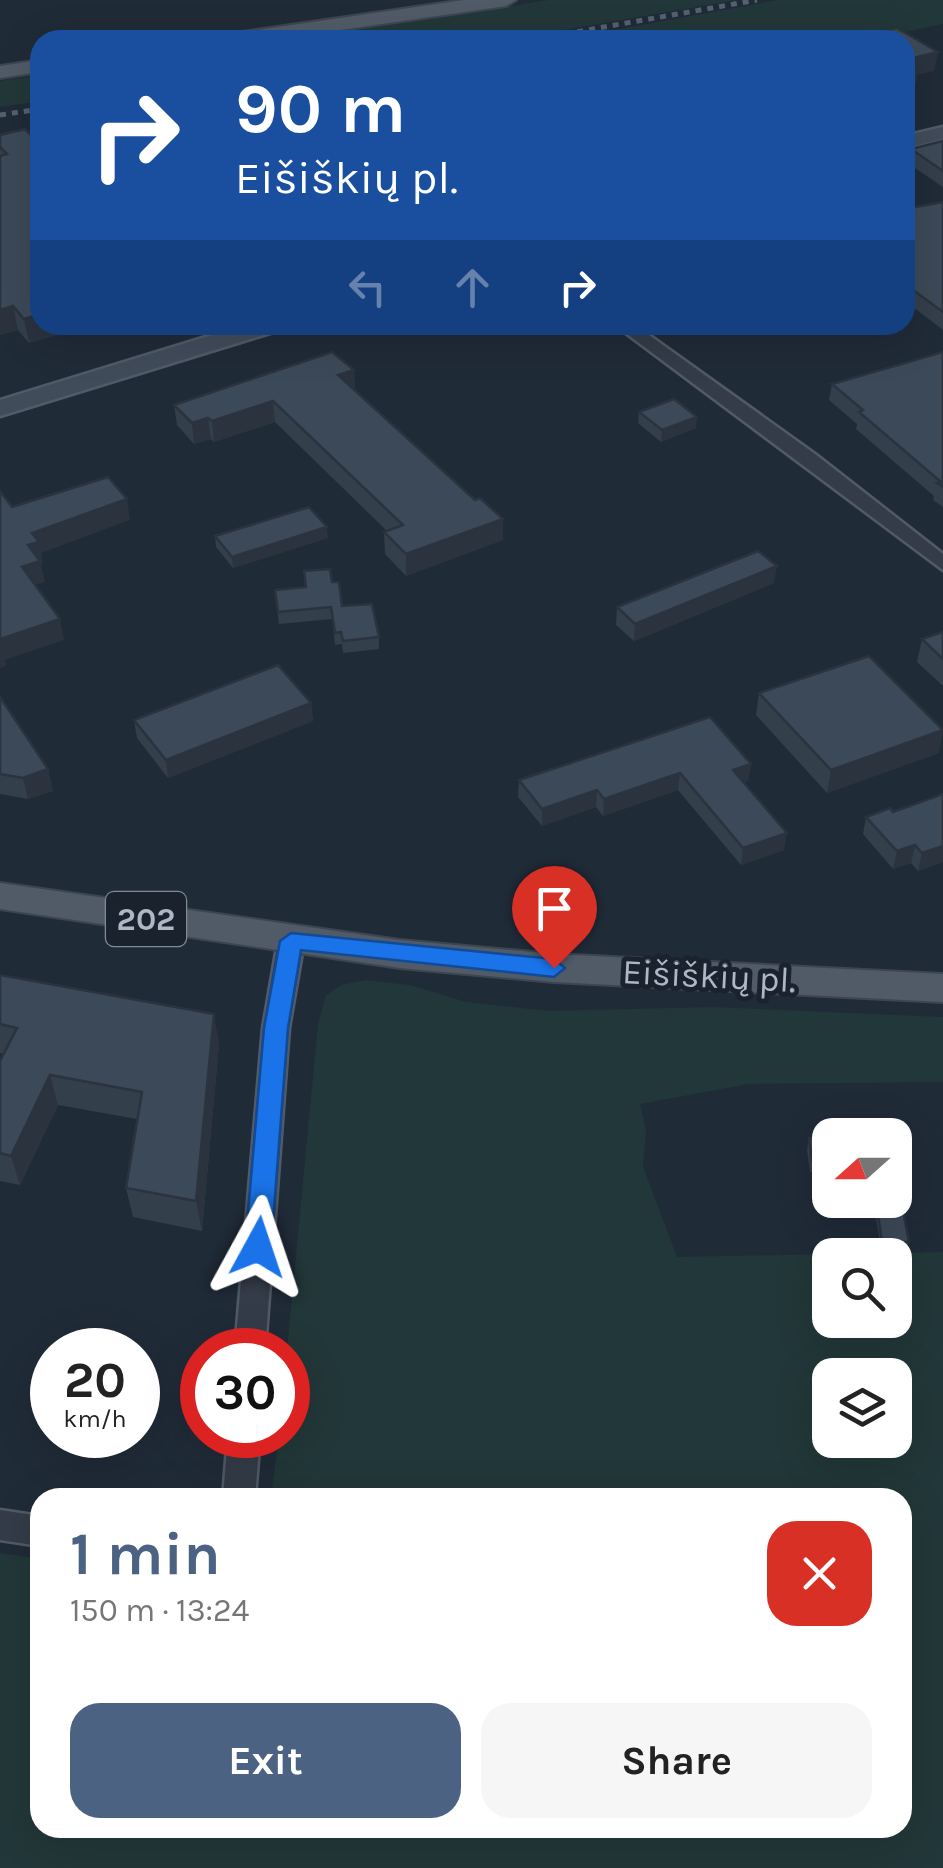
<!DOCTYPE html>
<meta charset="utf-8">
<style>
:root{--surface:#fff;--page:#f6f6f6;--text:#222;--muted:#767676;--accent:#4b6283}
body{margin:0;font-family:Karla,sans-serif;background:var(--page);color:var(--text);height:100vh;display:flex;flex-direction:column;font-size:38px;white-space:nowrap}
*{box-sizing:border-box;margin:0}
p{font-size:32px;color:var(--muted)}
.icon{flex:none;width:55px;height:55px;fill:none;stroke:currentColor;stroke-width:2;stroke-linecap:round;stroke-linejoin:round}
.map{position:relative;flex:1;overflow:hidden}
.details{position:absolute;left:30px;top:1488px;width:882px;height:350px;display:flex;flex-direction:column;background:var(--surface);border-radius:30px;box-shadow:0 10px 40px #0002}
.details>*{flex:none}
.hud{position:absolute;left:30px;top:30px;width:885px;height:305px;border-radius:30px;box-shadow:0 10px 40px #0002;background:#1a4fa0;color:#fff;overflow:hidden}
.needle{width:65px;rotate:249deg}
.buttons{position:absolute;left:812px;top:1118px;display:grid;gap:20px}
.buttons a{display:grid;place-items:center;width:100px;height:100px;border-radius:20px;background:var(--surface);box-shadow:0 10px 40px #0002;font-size:50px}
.speed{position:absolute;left:30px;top:1328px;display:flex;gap:20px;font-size:50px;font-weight:700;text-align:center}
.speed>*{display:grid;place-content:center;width:130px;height:130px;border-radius:50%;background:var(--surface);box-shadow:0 10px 40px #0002;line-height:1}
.speed small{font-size:25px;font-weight:400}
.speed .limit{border:15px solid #d22;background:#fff;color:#111}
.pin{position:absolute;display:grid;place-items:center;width:85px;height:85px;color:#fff;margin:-102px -42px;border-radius:50% 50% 50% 0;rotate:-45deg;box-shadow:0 0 10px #0007}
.pin .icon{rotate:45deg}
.me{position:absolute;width:110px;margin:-55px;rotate:5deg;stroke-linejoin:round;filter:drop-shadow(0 0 8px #0008)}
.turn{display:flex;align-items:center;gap:35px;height:210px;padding:0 40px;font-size:45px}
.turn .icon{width:130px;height:130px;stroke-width:2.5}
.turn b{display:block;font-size:70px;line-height:85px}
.lanes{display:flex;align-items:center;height:95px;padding:0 40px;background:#0003;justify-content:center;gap:50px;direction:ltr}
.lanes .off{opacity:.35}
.round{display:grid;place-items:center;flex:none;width:105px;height:105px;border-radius:30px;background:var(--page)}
.headline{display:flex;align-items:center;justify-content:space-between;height:170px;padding:0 40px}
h1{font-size:60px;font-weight:700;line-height:75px;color:var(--accent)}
.button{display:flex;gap:20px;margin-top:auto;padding:20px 40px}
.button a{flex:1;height:115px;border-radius:30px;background:var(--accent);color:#fff;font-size:40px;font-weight:700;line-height:115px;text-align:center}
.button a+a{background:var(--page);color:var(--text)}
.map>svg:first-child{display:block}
</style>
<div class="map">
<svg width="943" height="1868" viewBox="0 0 943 1868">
<rect width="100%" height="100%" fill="#202b38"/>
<g fill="#223739" fill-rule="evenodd">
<polygon points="549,0 738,0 505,40 287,40"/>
<polygon points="778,0 943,0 943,24 867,40 559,40"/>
<polygon points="40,75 40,101 0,107 0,81"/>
<path d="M366 980 410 985 466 1002 549 1011 713 1007 943 1017V1082L749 1084 640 1104 646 1130 643 1167 677 1257 943 1252V1868H0V1553L40 1559V1828H902V1498L271 1497 279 1435H288L287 1350 318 1024 326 995 341 985ZM830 1255H895V1320H830ZM830 1375H895V1440H830Z"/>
</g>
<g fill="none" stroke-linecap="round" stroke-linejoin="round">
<defs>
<g id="street">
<polygon points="615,325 635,325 815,454 943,554 943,570"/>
<polygon points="291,932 300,934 304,941 289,1028 265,1350 235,1350 263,1028 278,941 282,934"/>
<polygon points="228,1435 260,1435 255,1498 223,1498"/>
<polygon points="0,1510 40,1516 40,1546 0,1540"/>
</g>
<g id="secondary">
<polygon points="943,127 943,139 905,148 905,136"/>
<polygon points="245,325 283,325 280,330 0,416 0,400"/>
</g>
<g id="primary">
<polygon points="464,0 516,0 506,6 272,40 219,40 229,34"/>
<polygon points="40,60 40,72 0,78 0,66"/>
<polygon points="0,883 400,940 554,954 943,974 943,1002 554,982 400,968 0,909"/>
</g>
</defs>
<use href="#street" stroke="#515a66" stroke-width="5"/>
<use href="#secondary" stroke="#515a66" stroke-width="5"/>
<use href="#primary" stroke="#3d4552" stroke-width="4"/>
<use href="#street" fill="#333c48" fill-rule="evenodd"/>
<use href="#secondary" fill="#414c5b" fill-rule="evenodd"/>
<use href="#primary" fill="#515b68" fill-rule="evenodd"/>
<g stroke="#556170" stroke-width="5" stroke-dasharray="6 6" stroke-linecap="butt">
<polyline points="530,40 757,0"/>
<polyline points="0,115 40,109"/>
</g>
</g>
<g fill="#343f4c">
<polygon points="25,129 40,325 89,325 29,343 18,330 0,335 0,135"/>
<polygon points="943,141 943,187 909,164 911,149"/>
<polygon points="943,202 943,330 905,301 905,205 910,208"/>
<polygon points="943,352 943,507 933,500 934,496 856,429 857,424 829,400 832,384"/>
<polygon points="354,370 355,391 475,500 503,519 503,540 406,576 385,554 384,532 387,531 275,422 214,442 211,439 194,444 177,425 174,405"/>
<polygon points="639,412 696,428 661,442 638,423"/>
<polygon points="215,536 328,538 233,568 216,547"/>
<polygon points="332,582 342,606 379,637 379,649 343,653 342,644 335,645 332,619 279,624 275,590 305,588"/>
<polygon points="774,583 634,641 616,625 617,607"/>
<polygon points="943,632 943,686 917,662 922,639"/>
<polygon points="759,693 939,753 827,793 756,715"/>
<polygon points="0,697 48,769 53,791 28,799 0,794"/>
<polygon points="311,703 313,721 168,778 137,738 134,720"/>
<polygon points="751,764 748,781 744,782 784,850 741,865 678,790 603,816 596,807 542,826 518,797 519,780"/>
<polygon points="943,794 943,862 918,871 911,863 893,869 863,834 866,817 893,812"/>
<polygon points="0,975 219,1044 202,1231 133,1217 126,1188 137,1119 58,1105 20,1185 0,1181 0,1061 4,1054 0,1053"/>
<polygon points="822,1124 830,1135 830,1172 810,1172 807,1150 809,1138 820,1139"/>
<polygon points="876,1200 909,1242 907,1248 881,1248 874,1206"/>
</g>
<g fill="#2a333e">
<polygon points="938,52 934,71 917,75 915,88 905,90 905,60"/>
<polygon points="13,306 18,330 0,335 0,310"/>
<polygon points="40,314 40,325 89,325 29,343 24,319"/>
<polygon points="354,370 355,391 338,375"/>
<polygon points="273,401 275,422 214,442 212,421"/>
<polygon points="697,417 696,428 661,442 662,430"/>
<polygon points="208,418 211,439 194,444 192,423"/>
<polygon points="127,499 130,520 41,553 43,563 41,564 45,582 26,588 22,567 32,533"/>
<polygon points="503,519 503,540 406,576 406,554"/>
<polygon points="327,527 328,538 233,568 232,557"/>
<polygon points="777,566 774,583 634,641 635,624"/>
<polygon points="60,619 64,640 5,660 6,666 0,668 0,639"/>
<polygon points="311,703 313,721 168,778 166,760"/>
<polygon points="943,730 939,753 827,793 831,770"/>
<polygon points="751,764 748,781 731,787 733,770"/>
<polygon points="48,769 53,791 28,799 23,778"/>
<polygon points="680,773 678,790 603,816 604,799"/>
<polygon points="597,790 596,807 542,826 542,809"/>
<polygon points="787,833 784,850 741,865 743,848"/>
<polygon points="915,845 911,863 893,869 897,851"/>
<polygon points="943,846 943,862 918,871 922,853"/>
<polygon points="214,1014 219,1044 202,1231 196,1201"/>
<polygon points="50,1075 58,1105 20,1185 11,1156"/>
</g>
<g fill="#3c4958" stroke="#2a333e" stroke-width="2.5">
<polygon points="897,28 938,52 905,60 905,40 812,40 851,32 859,37"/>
<polygon points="905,61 918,69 905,72"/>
<polygon points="25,129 40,144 40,314 24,319 13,306 0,310 0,156 7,154 0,147 0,135"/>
<polygon points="943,141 943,171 911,149"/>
<polygon points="943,202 943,312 905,284 905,205 910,208"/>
<polygon points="332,352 354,370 338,375 475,500 480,498 503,519 406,554 384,532 403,525 273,401 212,421 208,418 192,423 174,405"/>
<polygon points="943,352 943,487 937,483 941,482 859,412 863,410 832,384"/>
<polygon points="674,399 697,417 662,430 639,412"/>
<polygon points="108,477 127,499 32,533 39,542 28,545 40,561 22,567 60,619 0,639 0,491 12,507"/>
<polygon points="309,507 327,527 232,557 215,536"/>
<polygon points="758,551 777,566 635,624 617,607"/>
<polygon points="330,569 332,582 339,582 342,606 372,604 379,637 343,641 341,632 335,633 331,607 278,612 275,590 306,587 304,571"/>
<polygon points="943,632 943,659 922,639"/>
<polygon points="869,656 943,730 831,770 759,693"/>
<polygon points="278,665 311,703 166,760 134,720"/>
<polygon points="0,697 48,769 23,778 0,774"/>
<polygon points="710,717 751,764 733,770 787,833 743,848 680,773 604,799 597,790 542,809 519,780"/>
<polygon points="943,794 943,846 922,853 915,845 897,851 866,817 890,808 893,812"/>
<polygon points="0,975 214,1014 196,1201 126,1188 142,1092 50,1075 11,1156 0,1153 0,1061 17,1028 0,1024"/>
<polygon points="822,1124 881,1124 883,1135 830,1135 830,1160 812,1160 809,1138 825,1139"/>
<polygon points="876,1200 901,1200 909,1242 882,1242"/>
</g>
<polygon fill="#1a73e8" stroke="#114b97" stroke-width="2.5" points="291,933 554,959 565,968 554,977 301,950 288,1028 271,1247 267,1255 258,1258 248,1255 245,1247 264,1028 280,941"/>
<g text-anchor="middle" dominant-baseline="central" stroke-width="10" stroke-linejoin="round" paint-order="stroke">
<rect fill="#19222d" stroke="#818a97" stroke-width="2.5" x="106" y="892" width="80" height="54" rx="8"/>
<g font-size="32" font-weight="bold" fill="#adb7c5">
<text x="146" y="919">202</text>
</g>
<g font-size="35" fill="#adb7c5" stroke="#19222d">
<text transform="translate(709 976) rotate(3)">Eišiškių pl.</text>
</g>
</g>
</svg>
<div class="buttons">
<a><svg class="needle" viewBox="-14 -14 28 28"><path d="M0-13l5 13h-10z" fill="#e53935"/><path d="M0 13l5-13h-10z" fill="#767676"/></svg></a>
<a><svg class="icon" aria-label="search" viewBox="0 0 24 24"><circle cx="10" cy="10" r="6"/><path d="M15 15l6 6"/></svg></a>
<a><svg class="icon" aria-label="layers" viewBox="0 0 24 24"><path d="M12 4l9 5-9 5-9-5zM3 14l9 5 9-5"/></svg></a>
</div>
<div class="speed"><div>20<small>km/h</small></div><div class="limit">30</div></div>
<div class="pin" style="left:554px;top:968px;background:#d93025"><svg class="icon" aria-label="arrive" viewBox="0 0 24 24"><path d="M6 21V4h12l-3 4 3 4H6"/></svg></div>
<svg class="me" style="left:258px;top:1247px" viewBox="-20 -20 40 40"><path d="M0-17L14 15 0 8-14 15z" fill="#1a73e8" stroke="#fff" stroke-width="4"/></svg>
<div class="hud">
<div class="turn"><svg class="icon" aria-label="right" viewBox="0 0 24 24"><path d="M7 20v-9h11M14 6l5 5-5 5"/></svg><div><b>90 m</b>Eišiškių pl.</div></div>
<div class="lanes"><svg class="icon off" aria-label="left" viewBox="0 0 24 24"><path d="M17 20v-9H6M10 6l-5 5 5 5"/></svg><svg class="icon off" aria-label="ahead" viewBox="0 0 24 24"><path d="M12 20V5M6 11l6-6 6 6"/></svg><svg class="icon" aria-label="right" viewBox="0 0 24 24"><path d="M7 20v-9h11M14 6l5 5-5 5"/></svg></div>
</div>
<section class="details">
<div class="headline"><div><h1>1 min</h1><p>150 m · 13:24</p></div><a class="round" style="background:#d93025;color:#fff"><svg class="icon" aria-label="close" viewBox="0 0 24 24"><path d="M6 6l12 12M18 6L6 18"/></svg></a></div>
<div class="button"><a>Exit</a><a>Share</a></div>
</section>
</div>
